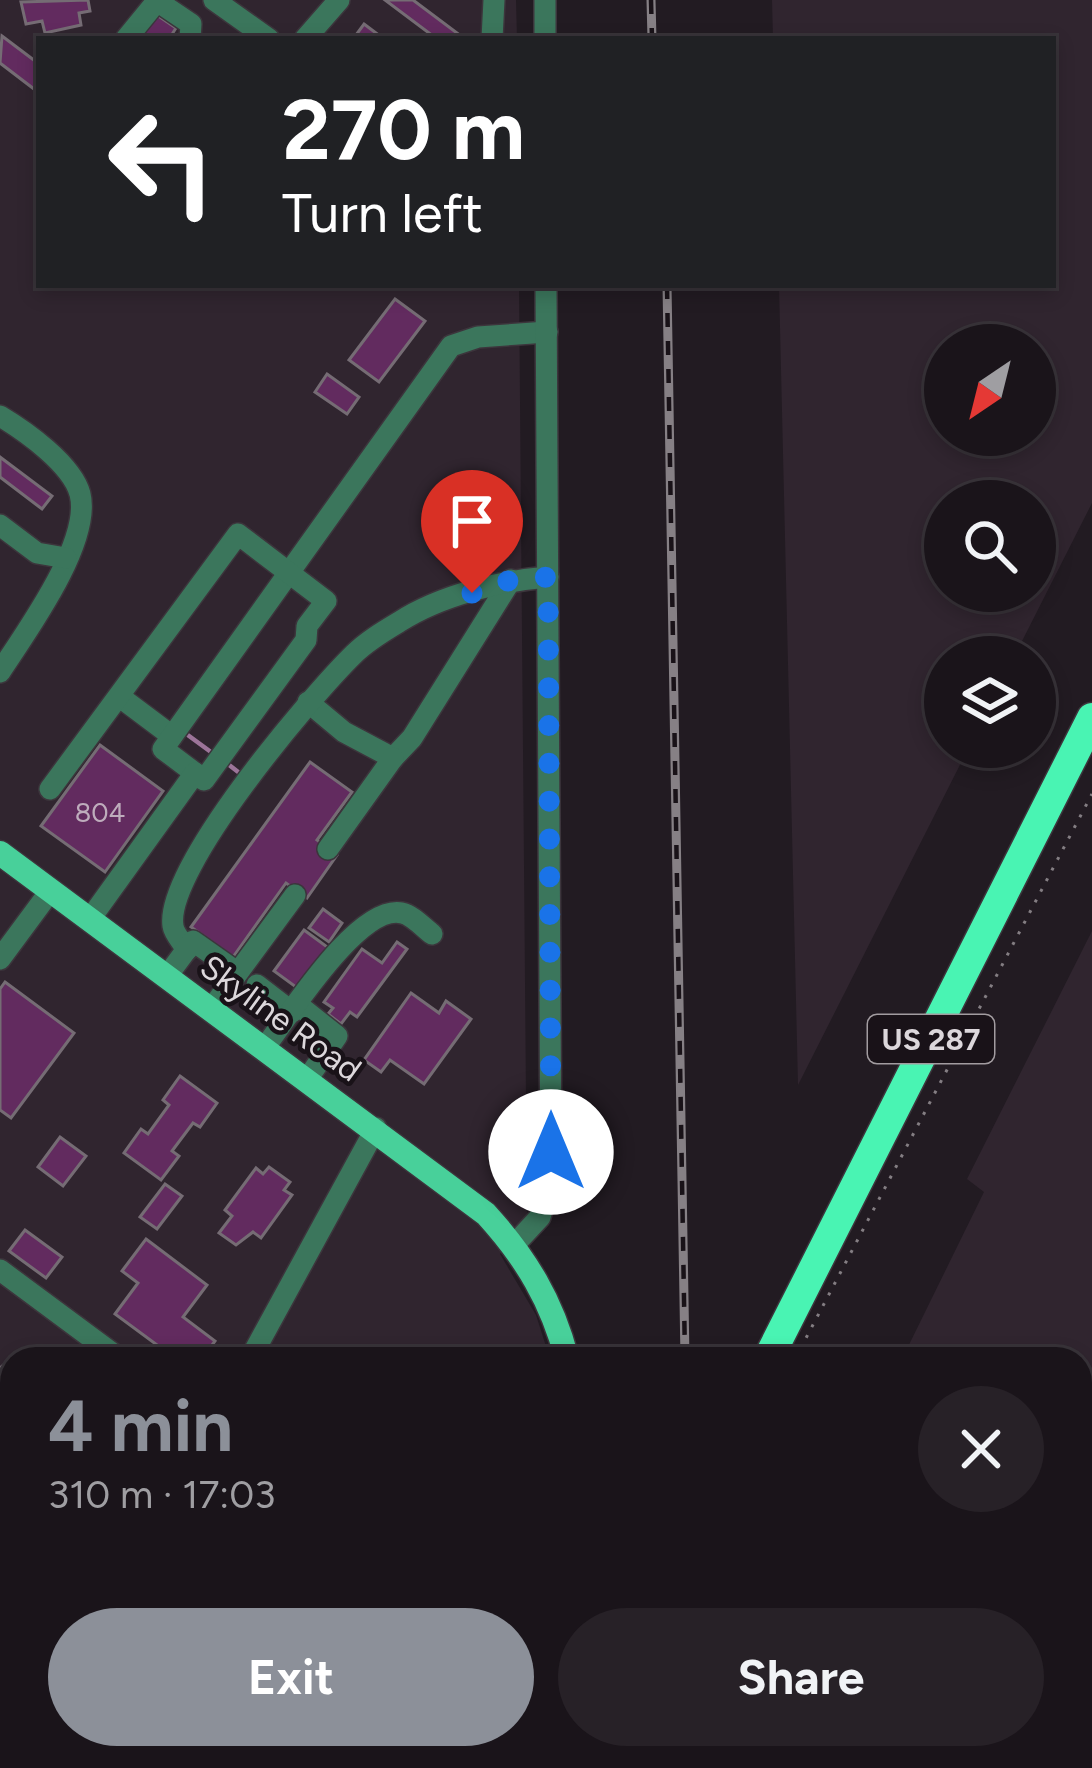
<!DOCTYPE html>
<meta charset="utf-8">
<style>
:root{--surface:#1a141a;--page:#272127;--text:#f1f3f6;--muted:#9f9ea2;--line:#383339;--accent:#8c9099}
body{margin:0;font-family:Figtree,sans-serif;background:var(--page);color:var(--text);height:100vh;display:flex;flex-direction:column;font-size:45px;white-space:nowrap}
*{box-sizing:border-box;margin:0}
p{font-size:39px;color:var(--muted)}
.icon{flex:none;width:66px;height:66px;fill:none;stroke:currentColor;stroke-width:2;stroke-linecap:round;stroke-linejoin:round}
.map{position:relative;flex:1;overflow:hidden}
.panel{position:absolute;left:0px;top:1347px;width:1092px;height:423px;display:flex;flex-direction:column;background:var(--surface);border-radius:36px 36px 0 0;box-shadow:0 6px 18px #0003,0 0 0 3px var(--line)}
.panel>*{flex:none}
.top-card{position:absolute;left:36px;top:36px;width:1020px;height:252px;border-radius:0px;box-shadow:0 6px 18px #0003,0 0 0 3px var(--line);background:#202124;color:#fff;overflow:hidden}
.needle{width:78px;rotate:215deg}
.buttons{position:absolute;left:924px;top:324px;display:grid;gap:24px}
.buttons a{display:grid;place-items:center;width:132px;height:132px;border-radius:50%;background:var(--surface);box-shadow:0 6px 18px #0003,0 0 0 3px var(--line);font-size:60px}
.pin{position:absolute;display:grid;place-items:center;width:102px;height:102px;color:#fff;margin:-123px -51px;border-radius:50% 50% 50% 0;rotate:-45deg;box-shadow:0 0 12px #0007}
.pin .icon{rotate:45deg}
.me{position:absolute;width:132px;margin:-66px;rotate:0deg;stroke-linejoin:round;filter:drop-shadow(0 0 9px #0008)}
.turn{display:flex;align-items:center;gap:42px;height:252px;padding:0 48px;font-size:54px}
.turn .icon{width:156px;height:156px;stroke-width:2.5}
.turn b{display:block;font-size:84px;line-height:102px}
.round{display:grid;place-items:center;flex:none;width:126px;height:126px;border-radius:63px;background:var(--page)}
.overview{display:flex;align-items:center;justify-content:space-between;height:204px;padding:0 48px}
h1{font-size:72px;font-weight:700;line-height:90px;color:var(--accent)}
.action{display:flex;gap:24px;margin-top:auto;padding:24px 48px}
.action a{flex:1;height:138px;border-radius:72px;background:var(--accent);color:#fff;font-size:48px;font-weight:700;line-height:138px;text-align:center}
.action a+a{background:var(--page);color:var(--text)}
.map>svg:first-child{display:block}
</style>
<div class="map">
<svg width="1092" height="1768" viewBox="0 0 1092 1768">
<rect width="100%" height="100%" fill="#221b22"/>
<g fill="#30252f" fill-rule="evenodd">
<polygon points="0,0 516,0 517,39 39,39 39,285 519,285 527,1214 500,1254 536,1315 550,1359 12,1359 12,1745 0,1740"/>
<path d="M772 0H1092V503L1014 657H945V747H969L798 1085 779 285H1053V39H773ZM945 345H1035V435H945ZM1035 501V591H945V501Z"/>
<polygon points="1092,931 1092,1768 795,1768 795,1758 1080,1758 1080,1359 902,1359 984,1192 967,1179"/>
<polygon points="40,1758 416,1758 409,1768 63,1768"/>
</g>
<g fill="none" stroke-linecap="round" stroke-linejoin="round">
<g stroke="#9c7499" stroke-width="4.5">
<polyline points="185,733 215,755"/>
<polyline points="224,761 242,775"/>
</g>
</g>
<g fill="#622b5f" stroke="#756c74" stroke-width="3">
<polygon points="88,0 90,11 79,13 81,25 45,33 42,21 26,24 21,2"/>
<polygon points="385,0 413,0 465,39 437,39"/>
<polygon points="154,13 176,28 169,39 136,39"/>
<polygon points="364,24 384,39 353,39"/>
<polygon points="2,36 39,64 34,89 0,63"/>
<polygon points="395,299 425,321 379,382 349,360"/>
<polygon points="327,374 359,397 347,414 315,392"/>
<polygon points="0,457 52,496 42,509 0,477"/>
<polygon points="100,745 163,791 105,872 41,826"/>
<polygon points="310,762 352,792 317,840 337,855 307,898 286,883 233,957 191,927"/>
<polygon points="323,909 342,923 329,942 309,928"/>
<polygon points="304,930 330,949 300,990 274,971"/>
<polygon points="397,942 407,949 357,1017 350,1012 341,1024 328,1014 333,1008 324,1002 362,949 382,963"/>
<polygon points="5,982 74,1033 11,1118 0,1110 0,989"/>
<polygon points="411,993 439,1013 446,1001 471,1019 424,1084 390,1060 381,1072 364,1060"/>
<polygon points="180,1076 217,1103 200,1127 193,1123 172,1151 179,1156 161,1180 124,1153 141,1129 148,1134 169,1105 163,1100"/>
<polygon points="60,1137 86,1156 63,1186 38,1167"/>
<polygon points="269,1167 290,1182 284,1190 292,1195 261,1238 253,1232 236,1245 219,1233 232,1216 225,1210 256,1168 263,1174"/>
<polygon points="165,1184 182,1196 157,1229 140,1217"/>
<polygon points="25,1230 62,1257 46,1278 9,1251"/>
<polygon points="146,1239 207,1285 183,1317 215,1341 202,1359 176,1359 115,1314 138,1283 122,1271"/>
<polygon points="7,1362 12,1388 0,1405 0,1368"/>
<polygon points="211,1758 307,1758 302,1768 218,1768 208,1763"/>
</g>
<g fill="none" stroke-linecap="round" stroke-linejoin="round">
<defs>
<g id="minor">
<polyline points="214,0 269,39"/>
<polyline points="545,0 545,39"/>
<polyline points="126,39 157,1 191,24 190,39"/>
<polyline points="305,39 339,0"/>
<polyline points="492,39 494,0"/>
<path d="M0 416C25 431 72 464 80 494 92 542 26 632 0 672"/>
<polyline points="0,525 37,553 66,558"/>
<polyline points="120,697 172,736"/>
<polyline points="308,702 344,732 393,758 412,738 511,580"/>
<polyline points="195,773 163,749 451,346 478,337 547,332"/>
<polyline points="50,789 238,534 326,601 307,626 306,640 204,780 195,773 90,919"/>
<polyline points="328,849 393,758"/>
<path d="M187 950C183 943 174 934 173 926 164 869 312 695 354 654 367 641 384 631 399 622 441 595 500 581 548 577"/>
<polyline points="0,959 51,890"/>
<polyline points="167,976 193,941 237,972"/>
<polyline points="257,985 292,1012"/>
<polyline points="298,1005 337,1036 308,1078"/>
<polyline points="212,1008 295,895"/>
<path d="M265 1047C289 1016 359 903 402 913 412 915 423 927 432 934"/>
<polyline points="514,1245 540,1217 551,1179 546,285"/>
<polyline points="0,1270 120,1359"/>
<polyline points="250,1359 376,1128"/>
<polyline points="1080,1522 1092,1498"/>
<polyline points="0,1543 12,1551"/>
<polyline points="1080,1618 1092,1632"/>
</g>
<g id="major">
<path d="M0 853 486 1214C526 1258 552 1301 567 1359"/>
<polyline points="429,1768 434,1758"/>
</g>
<g id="highway">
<polyline points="768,1359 1092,718"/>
<polyline points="566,1768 571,1758"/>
</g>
</defs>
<use href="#minor" stroke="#3c353c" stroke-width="24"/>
<use href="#major" stroke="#3c353c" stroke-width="27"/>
<use href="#highway" stroke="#3c353c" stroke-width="33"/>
<polyline stroke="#847e83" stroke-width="3" stroke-dasharray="3 9" stroke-linecap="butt" points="795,1359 1092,794"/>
<use href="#minor" stroke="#3b765c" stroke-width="21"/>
<use href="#major" stroke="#48d09a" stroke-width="24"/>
<use href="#highway" stroke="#49f4b3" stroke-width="30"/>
<defs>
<g id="rail">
<polyline points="651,0 652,39"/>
<polyline points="667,285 685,1359"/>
<polyline points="695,1758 695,1768"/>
</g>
</defs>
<use href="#rail" stroke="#868085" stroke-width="9"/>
<use href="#rail" stroke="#191218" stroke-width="4.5" stroke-dasharray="14" stroke-linecap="butt"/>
</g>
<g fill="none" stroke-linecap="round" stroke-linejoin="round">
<polyline stroke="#1a73e8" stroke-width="21" stroke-dasharray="0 37.8" points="472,593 511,580 548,577 551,1152"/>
</g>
<g text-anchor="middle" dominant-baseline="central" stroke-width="9" stroke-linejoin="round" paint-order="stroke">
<g font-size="27" fill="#beacbc">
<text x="100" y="812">804</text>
</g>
<rect fill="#191218" stroke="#a29ca0" stroke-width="3" x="868" y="1015" width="126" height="48" rx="9"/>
<g font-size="30" font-weight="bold" fill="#dcd7db">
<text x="931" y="1039">US 287</text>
</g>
<g font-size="33" fill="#dcd7db" stroke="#191218">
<text transform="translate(281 1018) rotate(36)">Skyline Road</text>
</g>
</g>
</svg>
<div class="buttons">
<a><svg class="needle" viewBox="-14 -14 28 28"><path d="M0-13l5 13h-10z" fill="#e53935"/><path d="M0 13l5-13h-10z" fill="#9f9ea2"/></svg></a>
<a><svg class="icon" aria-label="search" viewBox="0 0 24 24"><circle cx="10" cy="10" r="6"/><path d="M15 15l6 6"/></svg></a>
<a><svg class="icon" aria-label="layers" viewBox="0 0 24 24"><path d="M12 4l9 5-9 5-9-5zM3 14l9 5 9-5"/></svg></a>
</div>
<div class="pin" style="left:472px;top:593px;background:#d93025"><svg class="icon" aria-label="arrive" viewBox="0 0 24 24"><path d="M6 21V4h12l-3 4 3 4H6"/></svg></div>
<svg class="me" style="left:551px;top:1152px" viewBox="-20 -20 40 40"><circle r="19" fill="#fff"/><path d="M0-13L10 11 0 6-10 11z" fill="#1a73e8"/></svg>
<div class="top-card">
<div class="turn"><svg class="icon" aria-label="left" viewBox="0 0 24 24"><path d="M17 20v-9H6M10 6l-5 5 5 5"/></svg><div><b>270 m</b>Turn left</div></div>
</div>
<section class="panel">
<div class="overview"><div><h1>4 min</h1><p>310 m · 17:03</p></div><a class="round"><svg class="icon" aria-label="close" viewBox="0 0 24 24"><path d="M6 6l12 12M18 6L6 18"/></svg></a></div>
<div class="action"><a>Exit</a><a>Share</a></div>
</section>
</div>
